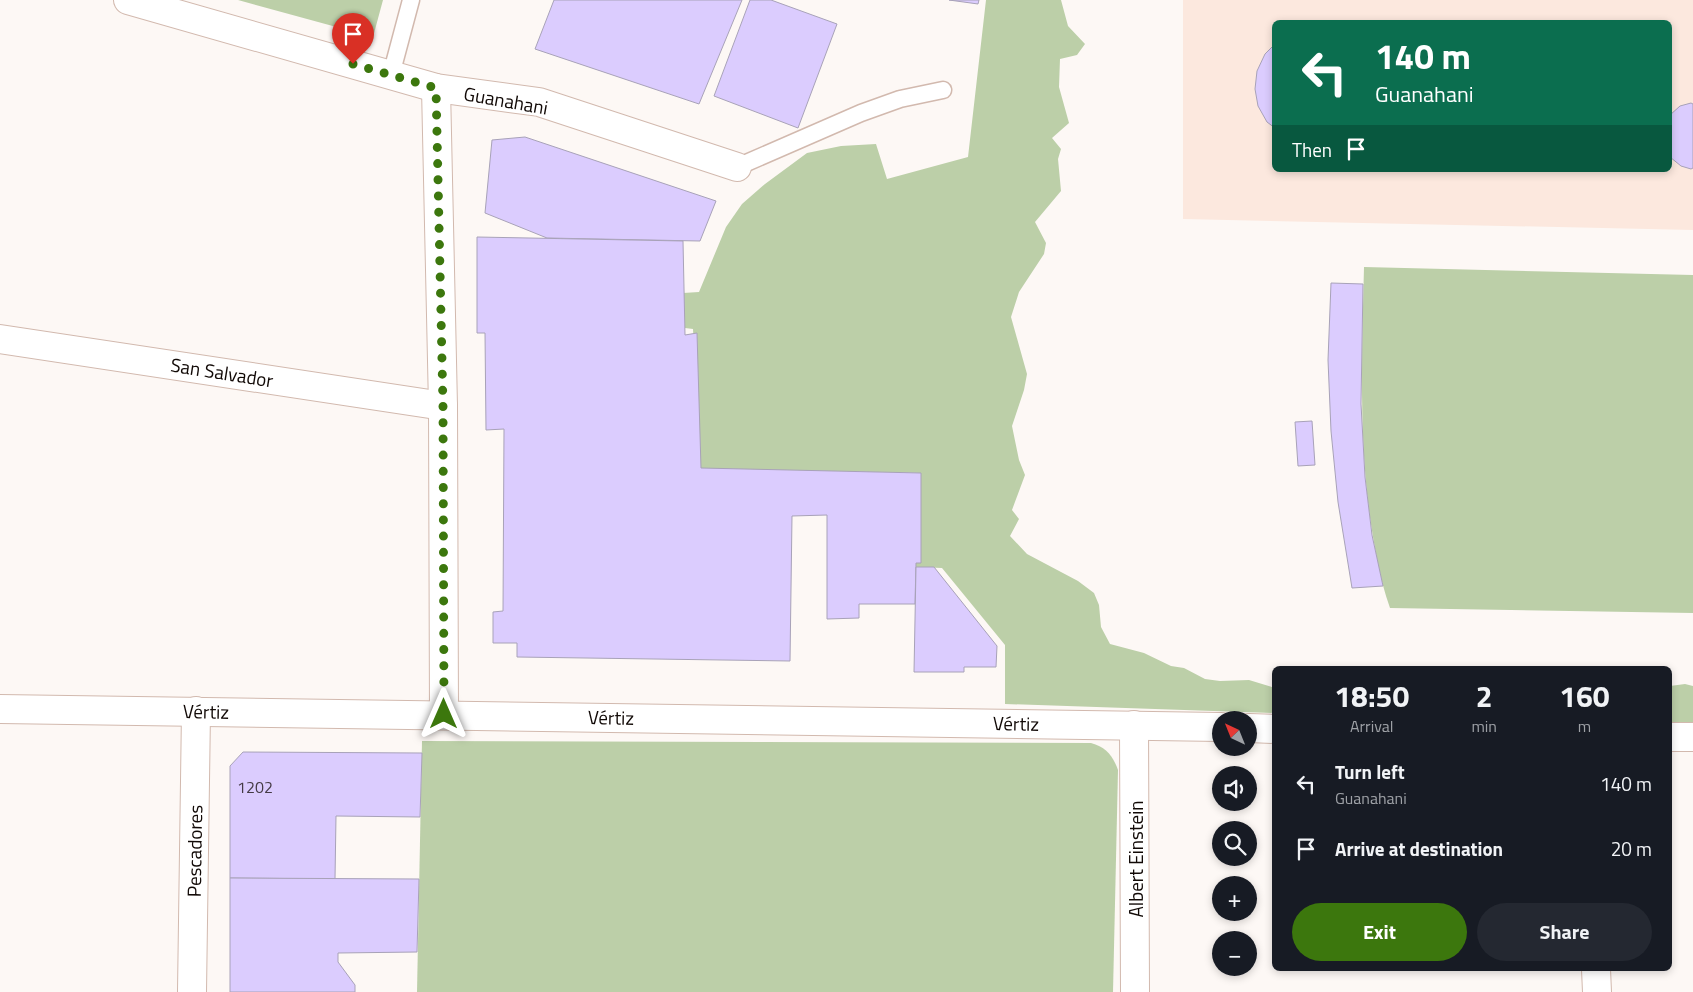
<!DOCTYPE html>
<meta charset="utf-8">
<style>
:root{--surface:#171b24;--page:#242831;--text:#f1f3f6;--muted:#9ea1a6;--accent:#3c770d}
body{margin:0;font-family:"Titillium Web",sans-serif;background:var(--page);color:var(--text);height:100vh;display:flex;flex-direction:column;font-size:19px;white-space:nowrap}
*{box-sizing:border-box;margin:0}
p{font-size:16px;color:var(--muted)}
.icon{flex:none;width:28px;height:28px;fill:none;stroke:currentColor;stroke-width:2;stroke-linecap:round;stroke-linejoin:round}
.map{position:relative;flex:1;overflow:hidden}
.side{position:absolute;left:1272px;top:666px;width:400px;height:305px;display:flex;flex-direction:column;background:var(--surface);border-radius:8px;box-shadow:0 2px 8px #0003}
.side>*{flex:none}
.banner{position:absolute;left:1272px;top:20px;width:400px;height:152px;border-radius:8px;box-shadow:0 2px 8px #0003;background:#0b6e4f;color:#fff;overflow:hidden}
.needle{width:32px;rotate:317deg}
.controls{position:absolute;left:1212px;top:711px;display:grid;gap:10px}
.controls a{display:grid;place-items:center;width:45px;height:45px;border-radius:50%;background:var(--surface);box-shadow:0 2px 8px #0003;font-size:25px}
.pin{position:absolute;display:grid;place-items:center;width:42px;height:42px;color:#fff;margin:-51px -21px;border-radius:50% 50% 50% 0;rotate:-45deg;box-shadow:0 0 5px #0007}
.pin .icon{rotate:45deg}
.me{position:absolute;width:55px;margin:-28px;rotate:0deg;stroke-linejoin:round;filter:drop-shadow(0 0 4px #0008)}
.turn{display:flex;align-items:center;gap:18px;height:105px;padding:0 20px;font-size:22px}
.turn .icon{width:65px;height:65px;stroke-width:2.5}
.turn b{display:block;font-size:35px;line-height:42px}
.then{display:flex;align-items:center;height:48px;padding:0 20px;background:#0003;gap:10px;font-size:19px}
.eta{display:flex;justify-content:space-evenly;align-items:center;height:85px;text-align:center}
.eta b{font-size:30px;font-weight:700;line-height:35px}
.button{display:flex;gap:10px;margin-top:auto;padding:10px 20px}
.button a{flex:1;height:58px;border-radius:30px;background:var(--accent);color:#fff;font-size:20px;font-weight:700;line-height:58px;text-align:center}
.button a+a{background:var(--page);color:var(--text)}
ul{padding:0;list-style:none}
li{display:flex;align-items:center;gap:15px;height:65px;padding:0 20px}
li div{flex:1}
li b{display:block;font-size:19px}
li em{font-style:normal}
.map>svg:first-child{display:block}
</style>
<div class="map">
<svg width="1693" height="992" viewBox="0 0 1693 992">
<rect width="100%" height="100%" fill="#fdf8f5"/>
<path fill="#fce8de" fill-rule="evenodd" d="M1183 0H1693V230L1183 219ZM1275 22H1670V170H1275Z"/>
<g fill="#bccfa8">
<polygon points="238,0 383,0 373,37"/>
<polygon points="986,0 1061,0 1068,26 1085,44 1077,55 1060,59 1059,87 1069,123 1052,138 1061,149 1058,159 1061,191 1035,222 1046,243 1044,254 1019,292 1011,317 1027,374 1024,390 1012,426 1019,460 1025,475 1012,510 1019,519 1010,536 1027,554 1078,581 1094,593 1099,605 1101,627 1110,644 1144,653 1171,666 1184,668 1205,679 1220,681 1249,680 1275,688 1275,713 1005,704 1005,645 942,568 916,567 916,563 921,562 921,473 700,469 693,329 685,328 683,293 699,292 726,227 742,204 765,184 807,153 841,146 876,144 887,179 968,157"/>
<path d="M1364 267 1693 275V613L1390 608C1379 577 1374 544 1369 511 1359 430 1362 349 1364 267Z"/>
<polygon points="1685,684 1693,686 1693,724 1670,724 1670,686"/>
<path d="M422 741 1091 743C1106 747 1113 756 1118 770L1113 992H417Z"/>
</g>
<g fill="#dbccfe" stroke="#a8a2b8">
<polygon points="554,0 742,0 699,104 535,49"/>
<polygon points="750,0 771,0 837,24 798,128 714,96"/>
<polygon points="949,0 979,0 978,4"/>
<polygon points="1275,44 1275,128 1267,122 1258,106 1255,89 1257,71 1265,54"/>
<polygon points="1691,103 1693,104 1693,168 1691,169 1681,166 1670,157 1670,115 1680,106"/>
<polygon points="525,137 716,201 700,241 547,238 485,213 492,140"/>
<polygon points="477,237 683,241 685,335 697,333 701,468 921,473 921,563 916,563 915,604 859,604 859,618 827,619 827,515 792,516 790,661 517,657 517,643 493,643 493,612 503,611 504,429 486,430 485,333 477,333"/>
<polygon points="1331,283 1363,284 1361,404 1365,477 1372,535 1383,586 1352,588 1338,502 1331,431 1328,360"/>
<polygon points="1312,421 1315,465 1298,466 1295,422"/>
<polygon points="916,567 934,567 997,646 996,667 964,667 964,672 914,672"/>
<polygon points="243,752 422,753 420,817 336,816 335,879 230,878 230,766"/>
<polygon points="230,878 419,879 417,952 338,953 338,962 355,985 355,992 230,992"/>
</g>
<g fill="none" stroke-linecap="round" stroke-linejoin="round">
<defs>
<g id="lane">
<polyline points="391,75 411,0"/>
<polyline points="737,167 861,113 900,99 943,90"/>
</g>
<g id="street">
<polyline points="128,0 436,88 539,102 737,167"/>
<polyline points="436,88 443,406 444,714"/>
<polyline points="0,339 443,406"/>
<polyline points="0,709 1221,727"/>
<polyline points="1134,725 1135,992"/>
<polyline points="1249,728 1275,729"/>
<polyline points="1670,737 1693,737"/>
<polyline points="1596,969 1597,992"/>
<polyline points="192,992 196,711"/>
</g>
</defs>
<use href="#lane" stroke="#d2b9ae" stroke-width="19"/>
<use href="#street" stroke="#d2b9ae" stroke-width="30"/>
<use href="#lane" stroke="#fff" stroke-width="16"/>
<use href="#street" stroke="#fff" stroke-width="28"/>
</g>
<g fill="none" stroke-linecap="round" stroke-linejoin="round">
<polyline stroke="#3c770d" stroke-width="9" stroke-dasharray="0 16.2" points="353,64 436,88 443,406 444,714"/>
</g>
<g text-anchor="middle" dominant-baseline="central" stroke-width="5" stroke-linejoin="round" paint-order="stroke">
<g font-size="16" fill="#443a44">
<text x="255" y="787">1202</text>
</g>
<g font-size="19" fill="#110906" stroke="#fff">
<text transform="translate(506 100) rotate(10)">Guanahani</text>
<text transform="translate(222 372) rotate(9)">San Salvador</text>
<text transform="translate(206 711) rotate(1)">Vértiz</text>
<text transform="translate(611 717) rotate(1)">Vértiz</text>
<text transform="translate(1016 723) rotate(1)">Vértiz</text>
<text transform="translate(194 851) rotate(-89)">Pescadores</text>
<text transform="translate(1135 859) rotate(-90)">Albert Einstein</text>
</g>
</g>
</svg>
<div class="controls">
<a><svg class="needle" viewBox="-14 -14 28 28"><path d="M0-13l5 13h-10z" fill="#e53935"/><path d="M0 13l5-13h-10z" fill="#9ea1a6"/></svg></a>
<a><svg class="icon" aria-label="sound" viewBox="0 0 24 24"><path d="M4 9h4l5-4v14l-5-4H4zM17 9q2 3 0 6"/></svg></a>
<a><svg class="icon" aria-label="search" viewBox="0 0 24 24"><circle cx="10" cy="10" r="6"/><path d="M15 15l6 6"/></svg></a>
<a>+</a>
<a>−</a>
</div>
<div class="pin" style="left:353px;top:64px;background:#d93025"><svg class="icon" aria-label="arrive" viewBox="0 0 24 24"><path d="M6 21V4h12l-3 4 3 4H6"/></svg></div>
<svg class="me" style="left:444px;top:714px" viewBox="-20 -20 40 40"><path d="M0-17L14 15 0 8-14 15z" fill="#3c770d" stroke="#fff" stroke-width="4"/></svg>
<div class="banner">
<div class="turn"><svg class="icon" aria-label="left" viewBox="0 0 24 24"><path d="M17 20v-9H6M10 6l-5 5 5 5"/></svg><div><b>140 m</b>Guanahani</div></div>
<div class="then">Then<svg class="icon" aria-label="arrive" viewBox="0 0 24 24"><path d="M6 21V4h12l-3 4 3 4H6"/></svg></div>
</div>
<section class="side">
<div class="eta">
<div><b>18:50</b><p>Arrival</p></div>
<div><b>2</b><p>min</p></div>
<div><b>160</b><p>m</p></div>
</div>
<ul>
<li><svg class="icon" aria-label="left" viewBox="0 0 24 24"><path d="M17 20v-9H6M10 6l-5 5 5 5"/></svg><div><b>Turn left</b><p>Guanahani</p></div><em>140 m</em></li>
<li><svg class="icon" aria-label="arrive" viewBox="0 0 24 24"><path d="M6 21V4h12l-3 4 3 4H6"/></svg><div><b>Arrive at destination</b></div><em>20 m</em></li>
</ul>
<div class="button"><a>Exit</a><a>Share</a></div>
</section>
</div>
